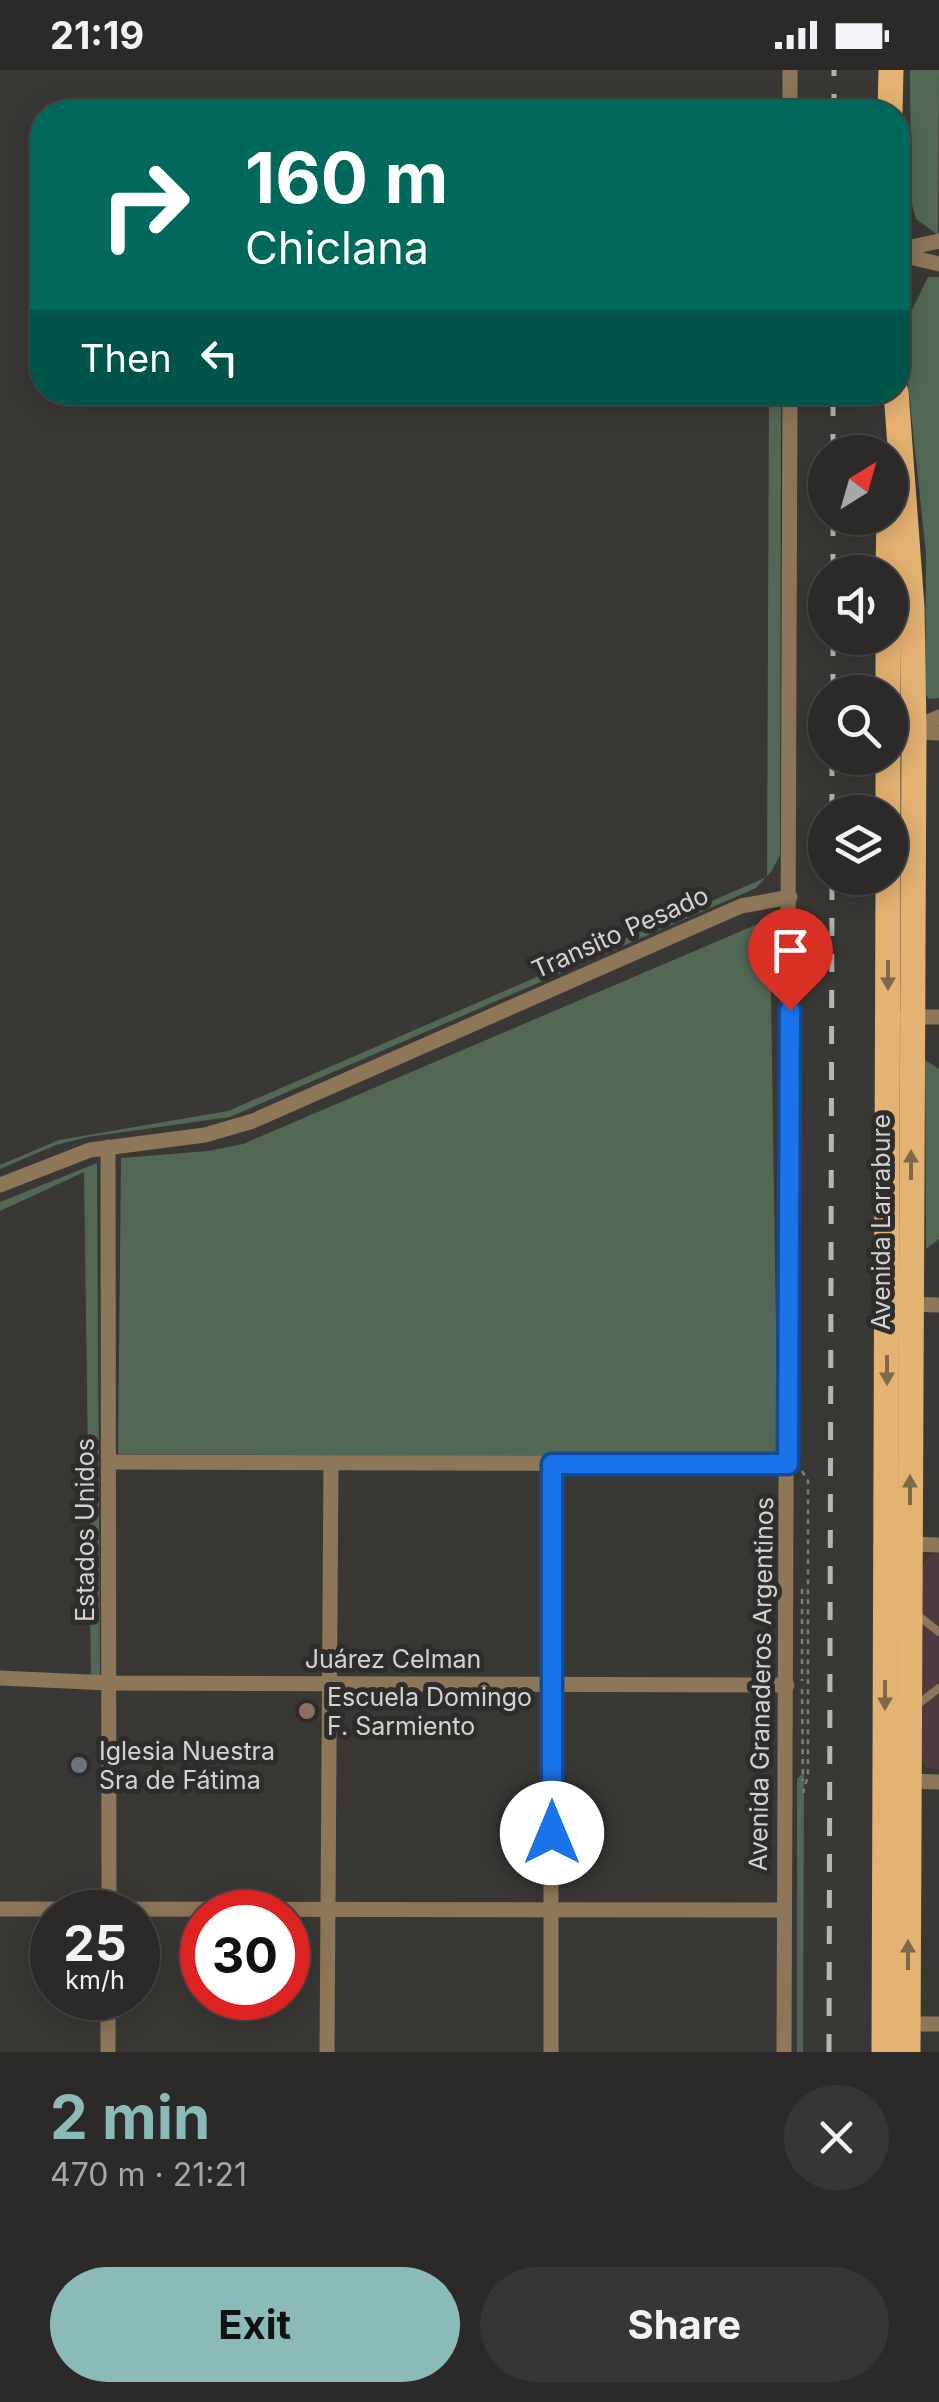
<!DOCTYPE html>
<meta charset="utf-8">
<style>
:root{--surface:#2b2a28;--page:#373634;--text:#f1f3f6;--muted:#a6a7a8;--line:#474645;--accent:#8bbbb9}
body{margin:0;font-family:Inter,sans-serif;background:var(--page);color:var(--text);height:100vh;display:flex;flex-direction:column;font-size:38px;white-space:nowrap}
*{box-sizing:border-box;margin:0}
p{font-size:32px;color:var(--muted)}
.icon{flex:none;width:55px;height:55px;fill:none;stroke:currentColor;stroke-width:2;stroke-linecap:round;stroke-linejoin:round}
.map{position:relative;height:1982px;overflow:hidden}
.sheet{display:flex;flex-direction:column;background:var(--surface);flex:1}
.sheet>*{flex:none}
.guide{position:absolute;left:30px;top:30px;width:880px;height:305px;border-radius:40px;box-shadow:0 5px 25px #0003,0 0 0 2px var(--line);background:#00695c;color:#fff;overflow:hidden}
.needle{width:65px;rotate:37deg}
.controls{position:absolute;left:808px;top:365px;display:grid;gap:20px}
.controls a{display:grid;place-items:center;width:100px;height:100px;border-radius:50%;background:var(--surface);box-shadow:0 5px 25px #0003,0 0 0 2px var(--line);font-size:50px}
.speed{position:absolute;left:30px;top:1820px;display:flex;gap:20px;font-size:50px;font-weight:700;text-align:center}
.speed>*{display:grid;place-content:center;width:130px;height:130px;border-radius:50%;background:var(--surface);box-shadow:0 5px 25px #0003,0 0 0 2px var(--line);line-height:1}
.speed small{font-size:25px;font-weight:400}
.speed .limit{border:15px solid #d22;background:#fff;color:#111}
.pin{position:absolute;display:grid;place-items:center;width:85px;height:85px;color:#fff;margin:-102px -42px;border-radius:50% 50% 50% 0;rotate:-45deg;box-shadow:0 0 10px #0007}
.pin .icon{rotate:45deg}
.me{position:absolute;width:110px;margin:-55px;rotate:0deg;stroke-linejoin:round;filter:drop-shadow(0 0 8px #0008)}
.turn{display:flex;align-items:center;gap:35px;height:210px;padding:0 50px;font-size:45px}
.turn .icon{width:130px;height:130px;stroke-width:2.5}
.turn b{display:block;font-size:70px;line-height:85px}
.then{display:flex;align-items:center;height:95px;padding:0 50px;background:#0003;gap:20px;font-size:38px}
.round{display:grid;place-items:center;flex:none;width:105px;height:105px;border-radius:52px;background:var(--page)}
.headline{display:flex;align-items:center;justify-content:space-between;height:170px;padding:0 50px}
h1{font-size:60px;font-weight:700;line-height:75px;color:var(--accent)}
.action{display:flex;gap:20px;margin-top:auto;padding:20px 50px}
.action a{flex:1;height:115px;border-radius:60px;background:var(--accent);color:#111;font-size:40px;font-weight:700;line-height:115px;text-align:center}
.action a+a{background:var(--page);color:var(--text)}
.status{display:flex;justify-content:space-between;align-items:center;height:70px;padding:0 50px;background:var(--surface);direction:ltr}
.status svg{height:28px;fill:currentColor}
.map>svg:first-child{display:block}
</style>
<div class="status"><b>21:19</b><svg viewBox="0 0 49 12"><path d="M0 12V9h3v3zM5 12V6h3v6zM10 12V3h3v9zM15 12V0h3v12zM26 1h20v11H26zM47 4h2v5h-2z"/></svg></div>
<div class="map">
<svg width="939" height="1982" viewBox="0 0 939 1982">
<rect width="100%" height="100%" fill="#393835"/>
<polygon fill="#4d393e" points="939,1483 939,1700 926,1698 921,1690 922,1496 929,1485"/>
<g fill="#526855">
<polygon points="910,0 939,0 938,165 916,149 911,131"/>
<polygon points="928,207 939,207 939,628 929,629 925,624 926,484 906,295 911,242"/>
<polygon points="769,323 781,323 780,785 771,802 756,818 230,1047 88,1067 56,1075 0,1099 0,1095 59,1070 228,1041 767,807"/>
<polygon points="760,853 770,862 778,1388 118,1384 121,1088 208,1081 243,1074"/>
<polygon points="925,990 939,999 939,1169 926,1179"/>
<polygon points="97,1093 100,1604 91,1612 84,1102 0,1141 0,1132"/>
<polygon points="804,1702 803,1982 797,1982 797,1709"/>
</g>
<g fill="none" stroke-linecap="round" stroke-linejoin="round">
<g stroke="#7f7e7c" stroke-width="2.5" stroke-dasharray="5 5" stroke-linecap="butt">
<polyline points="802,1401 808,1411 808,1706 803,1723"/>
<polyline points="802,1519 802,1611"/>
<polyline points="802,1619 803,1711"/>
</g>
<g stroke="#8e7658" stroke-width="8">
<polyline points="915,1543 939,1562"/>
<polyline points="917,1635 939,1618"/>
</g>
<g stroke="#8e7658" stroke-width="15">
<polyline points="790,42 790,0"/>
<polyline points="898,180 939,171"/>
<polyline points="898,184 939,194"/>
<polyline points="914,662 939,663"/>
<polyline points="890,669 939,647"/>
<polyline points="906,947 939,947"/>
<polyline points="108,1077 109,1842"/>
<polyline points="0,1115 90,1080 205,1065 253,1051 741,836 790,827"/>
<polyline points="907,1234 939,1235"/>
<polyline points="110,1392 788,1394"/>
<polyline points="551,1394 551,1982"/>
<polyline points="909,1474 939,1475"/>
<polyline points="0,1608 109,1613 787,1615"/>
<polyline points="903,1711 939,1712"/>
<polyline points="0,1839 783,1840"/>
<polyline points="903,1954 939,1954"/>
<polyline points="108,1982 108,1928"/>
<polyline points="327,1982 331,1393"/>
<polyline points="784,1982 790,322"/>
</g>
<g stroke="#e4b272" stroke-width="25">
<polyline points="890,42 891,0"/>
<polyline points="896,322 912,537 914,662 908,1982"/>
<polyline points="888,502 889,448"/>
<polyline points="888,622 888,568"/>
<polyline points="888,742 888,688"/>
<polyline points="884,1982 888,808"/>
</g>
<g stroke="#b6b5b4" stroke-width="5" stroke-dasharray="18 18" stroke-linecap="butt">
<polyline points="834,42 834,0"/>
<polyline points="833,382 833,322"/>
<polyline points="833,502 833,448"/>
<polyline points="833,622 833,568"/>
<polyline points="832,742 832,688"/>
<polyline points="829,1982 832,808"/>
</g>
</g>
<defs><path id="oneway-solid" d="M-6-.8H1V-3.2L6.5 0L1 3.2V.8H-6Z" transform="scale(2.5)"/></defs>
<g fill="#80694b">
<use href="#oneway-solid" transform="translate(888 905) rotate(90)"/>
<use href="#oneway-solid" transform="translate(911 1095) rotate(-90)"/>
<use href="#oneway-solid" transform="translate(887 1300) rotate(90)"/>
<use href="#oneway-solid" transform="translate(910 1420) rotate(-90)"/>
<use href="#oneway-solid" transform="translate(885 1625) rotate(90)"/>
<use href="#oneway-solid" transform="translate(908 1885) rotate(-90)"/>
</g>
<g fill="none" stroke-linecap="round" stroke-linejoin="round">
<defs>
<polyline id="route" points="552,1763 552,1394 788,1394 790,940"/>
</defs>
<use href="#route" stroke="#114b97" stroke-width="25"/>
<use href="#route" stroke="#1a73e8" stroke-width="18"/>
</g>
<circle fill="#8d6e63" stroke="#2f2d2b" stroke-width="4" cx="307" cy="1641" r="10"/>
<circle fill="#6b7280" stroke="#2f2d2b" stroke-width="4" cx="79" cy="1695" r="10"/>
<g text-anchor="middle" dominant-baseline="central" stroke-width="10" stroke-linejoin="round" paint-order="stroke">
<g font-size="25" fill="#d4d3d2" stroke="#2f2d2b">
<text transform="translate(620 862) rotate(-24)">Transito Pesado</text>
<text transform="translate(881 1152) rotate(-90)">Avenida Larrabure</text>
<text transform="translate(85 1460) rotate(-90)">Estados Unidos</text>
<text x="393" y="1589">Juárez Celman</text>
<text transform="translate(761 1614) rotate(-89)">Avenida Granaderos Argentinos</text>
</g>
<g font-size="25" fill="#d4d3d2" stroke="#2f2d2b" text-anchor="start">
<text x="327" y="1627">Escuela Domingo<tspan x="327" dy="29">F. Sarmiento</tspan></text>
<text x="99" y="1681">Iglesia Nuestra<tspan x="99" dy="29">Sra de Fátima</tspan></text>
</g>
</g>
</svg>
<div class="controls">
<a><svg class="needle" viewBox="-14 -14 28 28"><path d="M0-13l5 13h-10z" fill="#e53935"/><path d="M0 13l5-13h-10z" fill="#a6a7a8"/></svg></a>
<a><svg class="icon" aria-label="sound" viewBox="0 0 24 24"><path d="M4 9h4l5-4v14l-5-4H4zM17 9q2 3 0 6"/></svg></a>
<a><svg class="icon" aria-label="search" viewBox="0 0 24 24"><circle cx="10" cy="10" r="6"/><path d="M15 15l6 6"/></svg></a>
<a><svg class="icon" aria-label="layers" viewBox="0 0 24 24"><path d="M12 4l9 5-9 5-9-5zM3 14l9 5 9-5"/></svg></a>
</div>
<div class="speed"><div>25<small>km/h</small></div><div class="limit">30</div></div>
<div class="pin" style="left:790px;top:940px;background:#d93025"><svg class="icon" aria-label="arrive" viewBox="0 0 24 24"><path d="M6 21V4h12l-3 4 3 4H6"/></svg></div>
<svg class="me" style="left:552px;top:1763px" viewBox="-20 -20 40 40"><circle r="19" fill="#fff"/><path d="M0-13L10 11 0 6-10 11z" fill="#1a73e8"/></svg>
<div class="guide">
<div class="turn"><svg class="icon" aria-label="right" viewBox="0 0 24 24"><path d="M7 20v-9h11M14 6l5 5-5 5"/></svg><div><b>160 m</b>Chiclana</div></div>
<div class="then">Then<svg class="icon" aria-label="left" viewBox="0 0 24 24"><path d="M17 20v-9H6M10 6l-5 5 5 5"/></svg></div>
</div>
</div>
<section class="sheet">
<div class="headline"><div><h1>2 min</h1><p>470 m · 21:21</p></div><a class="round"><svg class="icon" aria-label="close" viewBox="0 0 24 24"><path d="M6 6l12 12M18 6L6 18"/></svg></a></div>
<div class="action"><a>Exit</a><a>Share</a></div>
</section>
